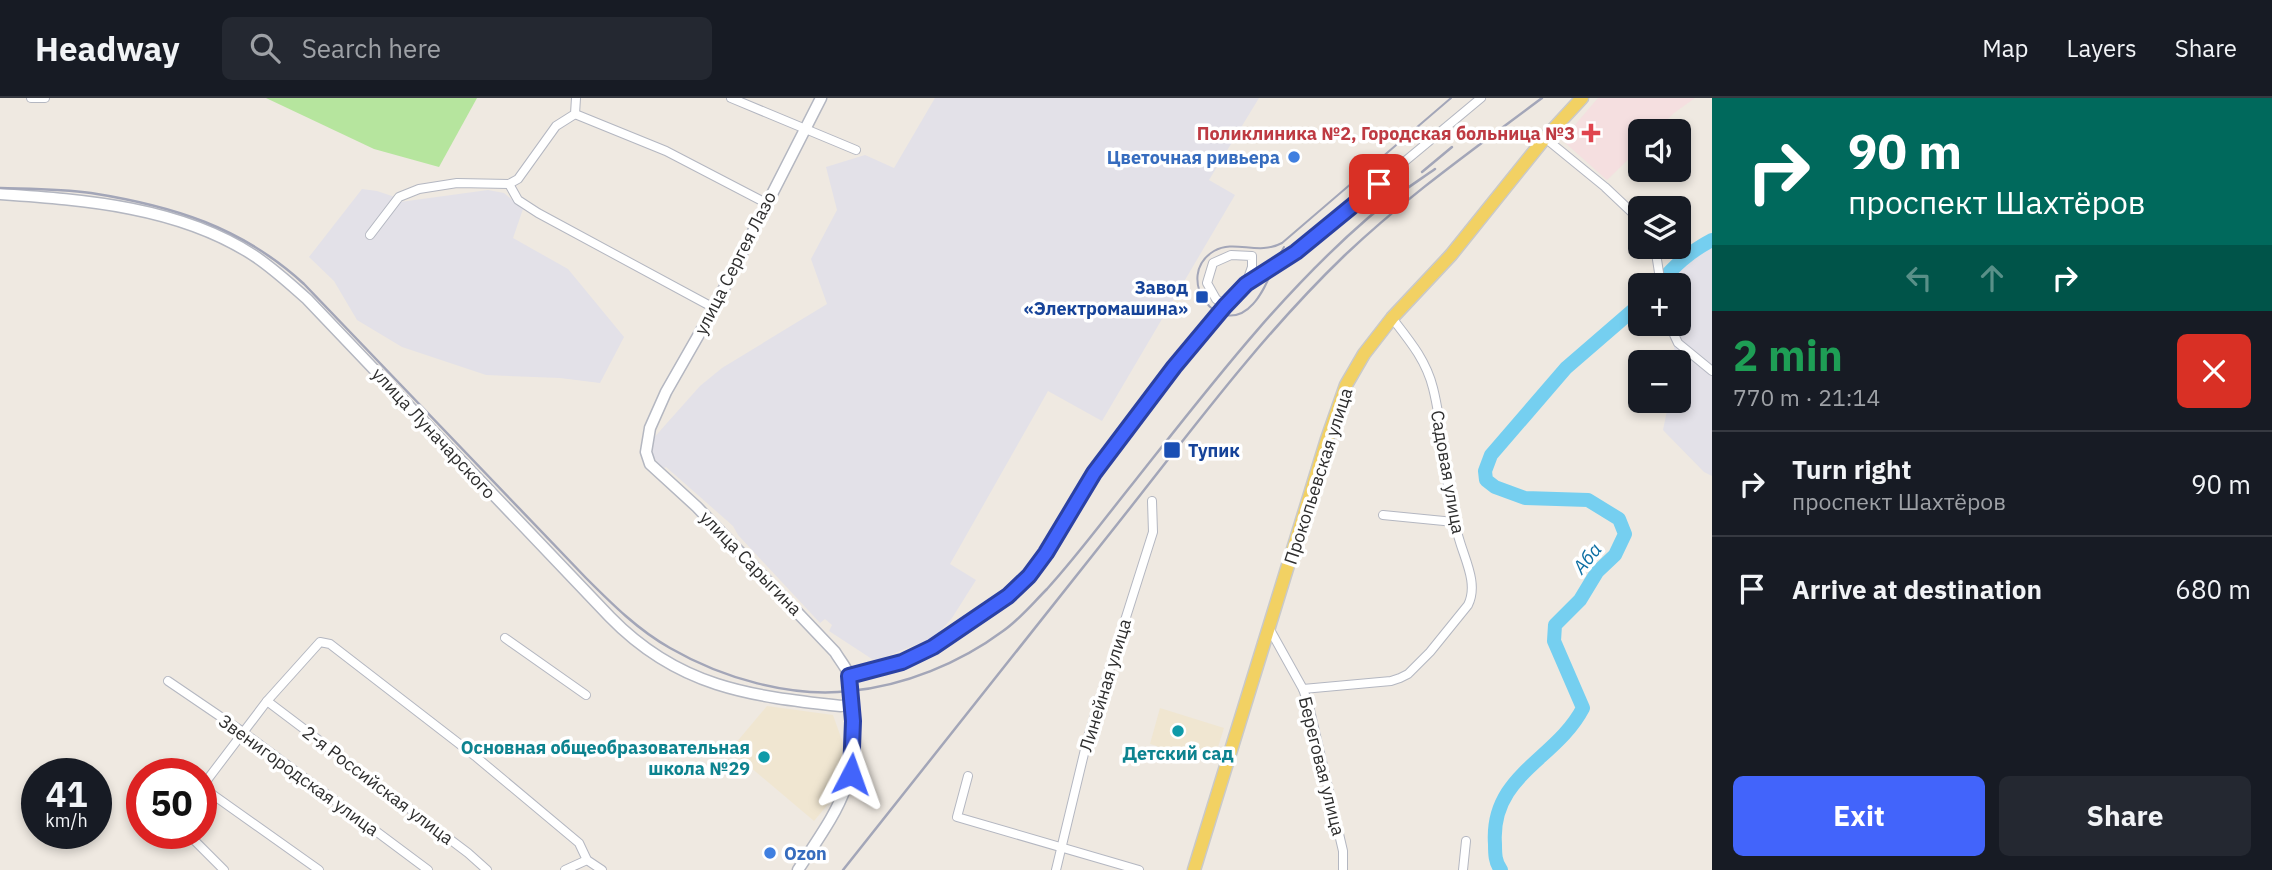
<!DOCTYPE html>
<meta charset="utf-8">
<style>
:root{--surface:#171b24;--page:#242831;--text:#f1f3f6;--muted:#9ea1a6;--line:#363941;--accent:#4264fb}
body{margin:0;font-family:"IBM Plex Sans",sans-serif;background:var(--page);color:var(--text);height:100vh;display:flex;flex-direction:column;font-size:26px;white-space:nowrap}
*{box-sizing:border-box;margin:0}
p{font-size:23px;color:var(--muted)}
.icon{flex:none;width:38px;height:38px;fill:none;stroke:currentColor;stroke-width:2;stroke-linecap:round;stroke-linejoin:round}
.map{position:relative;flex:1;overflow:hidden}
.panel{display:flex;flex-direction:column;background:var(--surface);width:560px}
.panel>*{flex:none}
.banner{background:#00695c;color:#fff;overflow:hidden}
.buttons{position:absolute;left:1628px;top:21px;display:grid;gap:14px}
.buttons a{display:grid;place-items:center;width:63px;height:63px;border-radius:10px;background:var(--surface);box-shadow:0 4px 10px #0003;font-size:35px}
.speed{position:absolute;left:21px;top:660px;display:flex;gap:14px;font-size:35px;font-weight:700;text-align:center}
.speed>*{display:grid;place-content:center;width:91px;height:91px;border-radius:50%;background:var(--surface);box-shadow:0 4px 10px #0003;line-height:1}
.speed small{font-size:18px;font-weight:400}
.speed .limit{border:10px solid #d22;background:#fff;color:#111}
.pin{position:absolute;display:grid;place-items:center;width:60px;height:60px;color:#fff;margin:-30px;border-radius:14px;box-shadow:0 4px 10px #0006}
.me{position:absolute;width:77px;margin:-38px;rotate:4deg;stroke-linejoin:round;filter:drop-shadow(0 0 5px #0008)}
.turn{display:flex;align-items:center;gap:24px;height:147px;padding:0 21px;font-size:32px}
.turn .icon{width:91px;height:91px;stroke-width:2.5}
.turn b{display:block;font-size:49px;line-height:60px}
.lanes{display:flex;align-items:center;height:66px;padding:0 21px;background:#0003;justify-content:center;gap:35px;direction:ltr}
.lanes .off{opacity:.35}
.round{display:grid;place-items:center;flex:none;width:74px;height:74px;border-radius:10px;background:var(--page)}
.summary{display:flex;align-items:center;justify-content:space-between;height:119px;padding:0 21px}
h1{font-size:42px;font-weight:700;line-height:52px;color:#1e9e55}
.action{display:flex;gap:14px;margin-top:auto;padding:14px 21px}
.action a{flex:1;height:80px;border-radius:10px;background:var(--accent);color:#fff;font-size:28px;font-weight:700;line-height:80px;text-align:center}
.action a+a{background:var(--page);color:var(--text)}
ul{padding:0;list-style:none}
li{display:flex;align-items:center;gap:21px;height:105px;padding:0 21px;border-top:2px solid var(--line)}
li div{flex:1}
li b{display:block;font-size:26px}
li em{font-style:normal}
header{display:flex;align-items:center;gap:42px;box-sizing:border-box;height:98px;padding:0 35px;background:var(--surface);border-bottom:2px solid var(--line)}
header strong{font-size:33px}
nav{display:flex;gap:38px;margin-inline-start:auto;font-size:24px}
.search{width:490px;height:63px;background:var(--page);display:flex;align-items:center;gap:18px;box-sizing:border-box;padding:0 24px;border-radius:10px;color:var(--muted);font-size:26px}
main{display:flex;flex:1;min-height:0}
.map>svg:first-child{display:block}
</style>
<header>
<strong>Headway</strong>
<div class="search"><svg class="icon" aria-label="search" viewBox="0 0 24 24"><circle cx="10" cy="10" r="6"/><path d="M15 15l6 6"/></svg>Search here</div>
<nav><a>Map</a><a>Layers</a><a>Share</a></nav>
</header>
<main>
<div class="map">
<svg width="1712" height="772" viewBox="0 0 1712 772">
<rect width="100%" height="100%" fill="#efe9e1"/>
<g fill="#e3e1e8">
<polygon points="935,0 1259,0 1209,82 1235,97 1102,323 1048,293 950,466 976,482 952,520 935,539 875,563 829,533 832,527 825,521 820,525 738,437 733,428 666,369 664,370 657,364 653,358 651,343 700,288 722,270 827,206 811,161 837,112 826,69 865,57 894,70"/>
<polygon points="362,91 377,93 392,98 400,104 488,92 504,95 523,111 513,140 568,171 624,239 600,285 560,280 486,277 402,249 357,222 334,183 309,159"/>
<polygon points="1712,148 1712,378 1704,374 1663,332 1669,303 1678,303 1678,264 1675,264 1673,226 1678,226 1678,187 1670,187 1670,176 1693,156"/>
</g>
<g fill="#f0e6d1">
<polygon points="767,608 833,617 844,648 834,699 814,723 730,652"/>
<polygon points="1160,610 1224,630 1213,665 1150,646"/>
</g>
<polygon fill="#f5dfe0" points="1598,0 1695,0 1674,15 1656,33 1640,33 1640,50 1607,82 1562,42"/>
<polygon fill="#b6e59e" points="266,0 477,0 439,69 374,51"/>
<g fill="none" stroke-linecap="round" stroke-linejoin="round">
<g stroke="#75cff0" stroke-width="14">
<path d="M1658 187C1674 168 1689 154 1712 142"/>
<path d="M1501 772C1495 764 1495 756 1495 746 1490 677 1556 662 1583 610L1554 543 1555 527 1580 502 1597 474 1615 457 1625 436 1619 421 1588 402 1525 400 1495 389 1486 382 1485 373 1491 357 1566 270 1640 206"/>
</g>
<defs>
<g id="street">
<polyline points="31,0 45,0"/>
<polyline points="731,0 856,52"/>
<polyline points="575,16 666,53 766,105"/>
<polyline points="1545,40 1605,89 1640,122"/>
<polyline points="509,86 518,102 538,115 714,210"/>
<polyline points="370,137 399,99 419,91 457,85 509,86 518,81 556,28 575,16 576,0"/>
<polyline points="1655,149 1661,187"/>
<polyline points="1225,208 1216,201 1207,185 1213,165 1231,157 1252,158 1252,169 1246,186"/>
<polyline points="1669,226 1678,245 1712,273"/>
<polyline points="1383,417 1454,424"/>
<polyline points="1269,530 1303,591 1309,608 1343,753 1343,772"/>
<polyline points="505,540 586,597"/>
<polyline points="849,578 902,564 933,549 1008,498 1029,478 1046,455 1094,375 1174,269 1225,208 1246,186 1296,154 1481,0"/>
<polyline points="168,583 243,634 428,772"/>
<path d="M1303 591 1391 583 1400 580 1408 576 1430 554 1468 507C1478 487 1466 464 1460 444 1444 394 1446 341 1433 290 1426 262 1409 242 1392 220"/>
<polyline points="267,603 468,755 487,772"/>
<polyline points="968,678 957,719 1139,772"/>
<polyline points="202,689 319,772"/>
<polyline points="201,690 267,603 320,544 330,546 475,658 579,745 587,762 602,772"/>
<polyline points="187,735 224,772"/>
<polyline points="565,772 587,762"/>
<polyline points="1056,772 1088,639 1153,434 1152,403"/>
<polyline points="1463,772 1466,743"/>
</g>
<g id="secondary">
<path d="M0 96C86 102 179 109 253 157 273 170 290 186 307 201L610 519C678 589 749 598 841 608L851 606"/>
<path d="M798 772C836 713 862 684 851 609 850 599 852 587 849 577 846 569 839 561 835 554L697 409 650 366 646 354 650 330 666 294 714 210 821 0"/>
</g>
<polyline id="primary" points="1194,772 1327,341 1346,287 1364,256 1392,220 1451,157 1545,40 1582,0"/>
</defs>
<use href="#street" stroke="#b4b7c1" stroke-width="10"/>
<use href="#secondary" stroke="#b4b7c1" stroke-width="13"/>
<use href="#primary" stroke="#c9c9c9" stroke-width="15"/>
<use href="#street" stroke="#fff" stroke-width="8"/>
<use href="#secondary" stroke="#fff" stroke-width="10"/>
<use href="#primary" stroke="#f2d163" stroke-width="12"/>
<path stroke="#a3a6b8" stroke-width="2" d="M1284 149C1273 167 1267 191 1253 206 1219 244 1172 178 1214 153 1235 141 1258 158 1282 145L1451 0"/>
<g stroke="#a3a6b8" stroke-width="2.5">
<polyline points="1422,74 1452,49"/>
<path d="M0 90C30 91 61 91 91 95 173 108 242 129 304 186L586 480C612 506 638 532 670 550 722 580 791 600 850 593 904 588 960 565 1003 533 1019 522 1033 505 1047 491 1078 457 1105 420 1134 384 1207 292 1279 197 1368 120 1389 102 1412 87 1435 71"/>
<path d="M843 772C935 656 1027 540 1119 424 1191 333 1260 239 1344 158 1406 99 1474 51 1542 0"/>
</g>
</g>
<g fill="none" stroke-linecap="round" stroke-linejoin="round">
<defs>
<polyline id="route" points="851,676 853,623 849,578 902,564 933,549 1008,498 1029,478 1046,455 1094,375 1174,269 1225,208 1246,186 1296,154 1379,86"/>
</defs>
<use href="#route" stroke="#2b41a3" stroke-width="18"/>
<use href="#route" stroke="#4264fb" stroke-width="12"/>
</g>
<path fill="#e0444e" stroke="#fff" stroke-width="2.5" d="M1587.5 24.5h7v7h7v7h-7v7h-7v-7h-7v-7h7z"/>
<g fill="#3f7fe0" stroke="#fff" stroke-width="2.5">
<circle cx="1294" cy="59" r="7"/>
<circle cx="770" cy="755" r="7"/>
</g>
<g fill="#1a4fb4" stroke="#fff" stroke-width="2.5">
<rect x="1195" y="192" width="14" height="14" rx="3.5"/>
<rect x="1163" y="343" width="18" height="18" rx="3.5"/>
</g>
<g fill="#0f9aa8" stroke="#fff" stroke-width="2.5">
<circle cx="1178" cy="633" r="7"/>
<circle cx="764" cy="659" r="7"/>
</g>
<g text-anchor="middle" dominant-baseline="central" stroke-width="7" stroke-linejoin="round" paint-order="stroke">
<g font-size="18" font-weight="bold" fill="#be3a42" stroke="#fff" text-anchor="end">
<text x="1575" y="35">Поликлиника №2, Городская больница №3</text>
</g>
<g font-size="18" font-weight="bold" fill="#366cbe" stroke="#fff" text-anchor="end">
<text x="1280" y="59">Цветочная ривьера</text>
<text x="784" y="755" text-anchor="start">Ozon</text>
</g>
<g font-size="18" fill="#2e2e2e" stroke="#fff">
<text transform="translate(735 165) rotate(-63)">улица Сергея Лазо</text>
<text transform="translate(434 335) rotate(47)">улица Луначарского</text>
<text transform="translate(1448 374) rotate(80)">Садовая улица</text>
<text transform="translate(1318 378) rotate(-72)">Прокопьевская улица</text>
<text transform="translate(751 465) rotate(46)">улица Сарыгина</text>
<text transform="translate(1105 587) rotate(-73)">Линейная улица</text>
<text transform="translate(1322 668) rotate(76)">Береговая улица</text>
<text transform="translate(299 677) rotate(36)">Звенигородская улица</text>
<text transform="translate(378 687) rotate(37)">2-я Российская улица</text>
</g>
<g font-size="18" font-weight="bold" fill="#164399" stroke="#fff" text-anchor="end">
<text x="1188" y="189">Завод<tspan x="1188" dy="21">«Электромашина»</tspan></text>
<text x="1188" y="352" text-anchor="start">Тупик</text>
</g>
<g font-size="18" font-weight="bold" fill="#0d838f" stroke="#fff" text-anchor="end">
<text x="750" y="649">Основная общеобразовательная<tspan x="750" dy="21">школа №29</tspan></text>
<text x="1178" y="655" text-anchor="middle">Детский сад</text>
</g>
<g font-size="19" font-style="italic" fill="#0d6fa3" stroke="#fff">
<text transform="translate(1587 460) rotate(-51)">Аба</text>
</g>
</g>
</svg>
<div class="buttons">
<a><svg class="icon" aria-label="sound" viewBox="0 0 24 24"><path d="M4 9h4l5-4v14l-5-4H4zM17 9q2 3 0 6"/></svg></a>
<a><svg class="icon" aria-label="layers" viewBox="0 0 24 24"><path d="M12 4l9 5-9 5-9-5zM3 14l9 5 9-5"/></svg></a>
<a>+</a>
<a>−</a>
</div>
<div class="speed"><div>41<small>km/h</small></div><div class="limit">50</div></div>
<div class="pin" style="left:1379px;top:86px;background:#d93025"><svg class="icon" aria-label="arrive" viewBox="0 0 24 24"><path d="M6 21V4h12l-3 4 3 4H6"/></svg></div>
<svg class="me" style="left:851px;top:676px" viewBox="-20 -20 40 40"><path d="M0-17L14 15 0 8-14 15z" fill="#4264fb" stroke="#fff" stroke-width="4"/></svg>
</div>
<section class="panel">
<div class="banner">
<div class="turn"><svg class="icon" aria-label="right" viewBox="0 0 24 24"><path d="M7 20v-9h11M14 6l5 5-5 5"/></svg><div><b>90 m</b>проспект Шахтёров</div></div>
<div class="lanes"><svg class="icon off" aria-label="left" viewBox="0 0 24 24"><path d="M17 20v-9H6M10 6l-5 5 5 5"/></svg><svg class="icon off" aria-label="ahead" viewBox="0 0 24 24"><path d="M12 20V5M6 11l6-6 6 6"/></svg><svg class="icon" aria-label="right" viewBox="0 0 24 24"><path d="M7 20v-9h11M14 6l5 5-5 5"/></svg></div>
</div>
<div class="summary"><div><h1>2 min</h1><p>770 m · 21:14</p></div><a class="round" style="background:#d93025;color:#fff"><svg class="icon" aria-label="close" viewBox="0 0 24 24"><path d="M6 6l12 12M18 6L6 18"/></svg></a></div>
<ul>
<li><svg class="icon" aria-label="right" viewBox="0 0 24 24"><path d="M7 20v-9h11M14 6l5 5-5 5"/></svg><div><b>Turn right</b><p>проспект Шахтёров</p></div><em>90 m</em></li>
<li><svg class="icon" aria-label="arrive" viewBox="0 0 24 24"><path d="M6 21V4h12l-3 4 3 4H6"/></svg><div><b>Arrive at destination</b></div><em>680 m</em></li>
</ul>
<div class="action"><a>Exit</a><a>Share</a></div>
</section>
</main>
